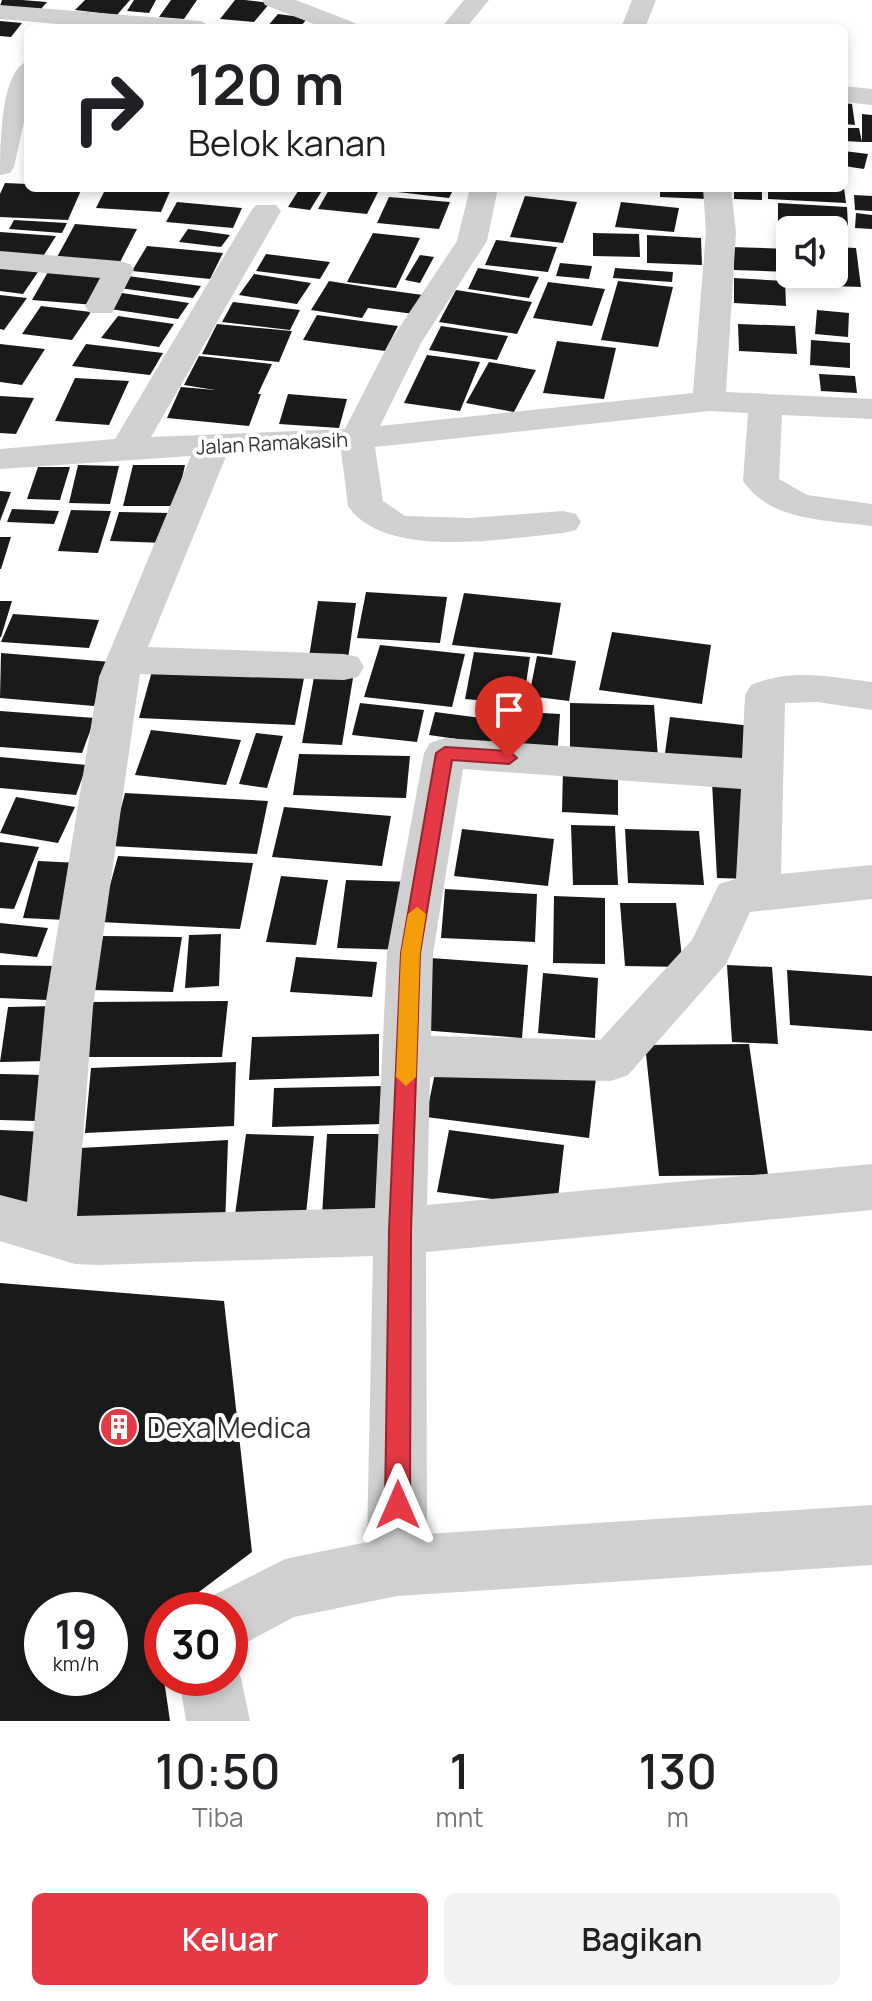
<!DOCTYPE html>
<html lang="id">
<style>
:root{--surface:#fff;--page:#f2f2f2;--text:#202124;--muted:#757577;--accent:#e63946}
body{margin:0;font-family:Manrope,sans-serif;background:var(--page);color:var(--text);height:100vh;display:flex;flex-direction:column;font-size:30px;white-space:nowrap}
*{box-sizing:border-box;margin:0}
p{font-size:26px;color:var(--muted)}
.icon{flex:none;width:44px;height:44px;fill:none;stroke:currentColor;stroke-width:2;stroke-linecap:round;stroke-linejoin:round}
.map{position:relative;height:1721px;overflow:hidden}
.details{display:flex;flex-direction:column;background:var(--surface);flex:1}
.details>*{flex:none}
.top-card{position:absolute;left:24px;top:24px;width:824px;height:168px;border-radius:12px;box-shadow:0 4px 12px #0003;background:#fff;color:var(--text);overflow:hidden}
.controls{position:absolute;left:776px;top:216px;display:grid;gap:16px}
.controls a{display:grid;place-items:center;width:72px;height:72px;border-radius:12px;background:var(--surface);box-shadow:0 4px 12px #0003;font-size:40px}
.speed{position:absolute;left:24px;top:1592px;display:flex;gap:16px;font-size:40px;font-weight:700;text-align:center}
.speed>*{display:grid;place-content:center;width:104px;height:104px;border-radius:50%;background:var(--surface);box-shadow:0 4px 12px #0003;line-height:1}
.speed small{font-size:20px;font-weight:400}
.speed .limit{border:12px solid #d22;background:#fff;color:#111}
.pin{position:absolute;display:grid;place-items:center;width:68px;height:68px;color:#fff;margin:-82px -34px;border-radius:50% 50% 50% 0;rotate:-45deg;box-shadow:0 0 8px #0007}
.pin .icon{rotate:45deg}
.me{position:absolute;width:88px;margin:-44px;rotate:0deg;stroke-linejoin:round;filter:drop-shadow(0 0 6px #0008)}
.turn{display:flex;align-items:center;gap:28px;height:168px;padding:0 32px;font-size:36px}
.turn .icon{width:104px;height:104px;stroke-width:2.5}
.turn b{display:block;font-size:56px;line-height:68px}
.eta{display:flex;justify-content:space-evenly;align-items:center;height:136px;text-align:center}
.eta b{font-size:48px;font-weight:600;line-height:56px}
.primary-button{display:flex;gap:16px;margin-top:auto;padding:16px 32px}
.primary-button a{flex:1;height:92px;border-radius:12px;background:var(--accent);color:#fff;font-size:32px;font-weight:600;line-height:92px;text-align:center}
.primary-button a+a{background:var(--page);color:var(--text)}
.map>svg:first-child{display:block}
</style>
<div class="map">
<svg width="872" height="1721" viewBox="0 0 872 1721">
<rect width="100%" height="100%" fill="#fff"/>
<g fill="#1a1a1a" fill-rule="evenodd">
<polygon points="2,0 22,0 47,2 41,9 0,6"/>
<polygon points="85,0 130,0 117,15 75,10"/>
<polygon points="134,0 156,0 149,13 127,11"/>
<polygon points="171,0 197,0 184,19 159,17"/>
<polygon points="235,0 245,0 270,3 254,22 220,19"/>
<polygon points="278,14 308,18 299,28 266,28"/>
<polygon points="0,21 22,23 11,37 0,36"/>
<polygon points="844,103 852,104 855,125 844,124"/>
<polygon points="862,114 872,115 872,142 862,142"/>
<polygon points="844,128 859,128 862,142 844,141"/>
<polygon points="844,151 868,154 864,169 844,166"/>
<polygon points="5,183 28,184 28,188 82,188 68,220 0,217 0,194"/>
<polygon points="106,188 149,188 171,189 161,212 96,208"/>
<polygon points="300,188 323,189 310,210 288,207"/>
<polygon points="330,188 380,188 367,214 318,209"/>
<polygon points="390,188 454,188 449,198 389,191"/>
<polygon points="660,188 707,188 707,199 660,197"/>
<polygon points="734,188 762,188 762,200 734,199"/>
<polygon points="768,188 844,188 846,203 768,199"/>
<polygon points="854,195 872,196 872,211 855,210"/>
<polygon points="525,196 577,202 563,243 510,237"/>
<polygon points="389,197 450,202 439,229 377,223"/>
<polygon points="177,202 242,208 233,228 166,222"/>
<polygon points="621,202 679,208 674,232 615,227"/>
<polygon points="778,203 847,207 848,226 778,222"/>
<polygon points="856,213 872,215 872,229 855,228"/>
<polygon points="14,220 67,223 62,233 9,229"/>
<polygon points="75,224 137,229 119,264 56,259"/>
<polygon points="188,229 230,235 221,247 179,242"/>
<polygon points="0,232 56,236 42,258 0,255"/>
<polygon points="373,233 420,238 396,288 347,282"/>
<polygon points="593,233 639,234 640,257 593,256"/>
<polygon points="647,235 701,238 702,265 647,263"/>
<polygon points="496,240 557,247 548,272 485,265"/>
<polygon points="147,246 223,253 210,279 132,271"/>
<polygon points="731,247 790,249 790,272 734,270"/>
<polygon points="834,247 856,248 861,287 806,285 805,274 834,274"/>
<polygon points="266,254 330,262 320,279 256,271"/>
<polygon points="420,255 434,257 420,283 405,280"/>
<polygon points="560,263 592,266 589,279 556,276"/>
<polygon points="0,268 38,272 23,294 0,291"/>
<polygon points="478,268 539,277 529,298 468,289"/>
<polygon points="615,268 673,272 672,282 613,278"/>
<polygon points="48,272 109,276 95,305 32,300"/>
<polygon points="254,274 311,283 297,304 239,295"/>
<polygon points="128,276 201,286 193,298 119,288"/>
<polygon points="734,278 785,281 786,306 734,303"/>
<polygon points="329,281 379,289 423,295 414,314 368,308 362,318 311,310"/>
<polygon points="618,281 673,287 658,347 601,340"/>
<polygon points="548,282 605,289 592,326 533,318"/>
<polygon points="456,290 532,302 517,334 439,322"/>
<polygon points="122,293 189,303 178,319 110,309"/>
<polygon points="0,295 27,298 4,330 0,329"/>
<polygon points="233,302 300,310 290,330 222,322"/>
<polygon points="41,306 91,312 72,340 22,334"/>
<polygon points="817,310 849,313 848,337 815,334"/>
<polygon points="317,315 398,326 385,351 303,340"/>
<polygon points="118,316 174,324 159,347 101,338"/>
<polygon points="217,324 292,331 279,362 202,354"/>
<polygon points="738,324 795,326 797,354 739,351"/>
<polygon points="441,326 508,336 497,360 429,350"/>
<polygon points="811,340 850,343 850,368 810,365"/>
<polygon points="557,341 616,348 604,399 543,393"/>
<polygon points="0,344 45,349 22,385 0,382"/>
<polygon points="86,344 163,353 150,375 72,366"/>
<polygon points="427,355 480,362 460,411 404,403"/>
<polygon points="199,356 272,364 258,394 261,394 249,426 167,418 181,387 215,390 184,385"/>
<polygon points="489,362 536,370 514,412 466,403"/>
<polygon points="819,374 855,376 857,393 821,391"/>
<polygon points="75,378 129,381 109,425 55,421"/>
<polygon points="288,394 347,399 339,428 279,424"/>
<polygon points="0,396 34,398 16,434 0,433"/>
<polygon points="78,465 119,466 110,504 69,503"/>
<polygon points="133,465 185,465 176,506 123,506"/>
<polygon points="38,467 70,467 60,500 27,499"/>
<polygon points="0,491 11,492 0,521"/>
<polygon points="12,509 59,511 54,524 7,522"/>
<polygon points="71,510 111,511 98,553 58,551"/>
<polygon points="119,512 172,513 165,543 110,541"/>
<polygon points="0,537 11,537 1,569 0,569"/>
<polygon points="366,592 447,597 440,643 357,638"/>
<polygon points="464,593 561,603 552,655 452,645"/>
<polygon points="0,601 12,601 1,637 0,637"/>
<polygon points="318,601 356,603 348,659 309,657"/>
<polygon points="13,614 99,620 89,648 1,642"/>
<polygon points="612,632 711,645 702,704 599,690"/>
<polygon points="380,645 465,654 452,707 364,697"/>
<polygon points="474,652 530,657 523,704 465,699"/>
<polygon points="1,653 111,662 94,706 0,698"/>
<polygon points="537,656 576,661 569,701 529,696"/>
<polygon points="152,671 304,678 295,725 139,718"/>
<polygon points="314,677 353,678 342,745 302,743"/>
<polygon points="360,703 424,710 417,742 352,735"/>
<polygon points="570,703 654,705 658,757 570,755"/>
<polygon points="0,711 95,718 82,753 0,747"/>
<polygon points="507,711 560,714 557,760 503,757"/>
<polygon points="435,712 497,720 492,744 429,735"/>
<polygon points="670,717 752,726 749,763 665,753"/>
<polygon points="151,730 241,740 226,785 135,775"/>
<polygon points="256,733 283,736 267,788 239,784"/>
<polygon points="299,754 410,756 406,798 293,795"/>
<polygon points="0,757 87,765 76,795 0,788"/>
<polygon points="563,768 618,770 618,815 562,812"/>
<polygon points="712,782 746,784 752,879 717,878"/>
<polygon points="125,793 268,801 257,854 111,846"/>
<polygon points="16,797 75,807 58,843 0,833"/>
<polygon points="284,807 391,816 382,866 272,857"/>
<polygon points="571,825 615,826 618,885 573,885"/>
<polygon points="462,829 554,839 548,886 454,876"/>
<polygon points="625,829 699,831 704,885 628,883"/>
<polygon points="0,842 39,847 14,909 0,908"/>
<polygon points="118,856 253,863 240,929 100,922"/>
<polygon points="38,861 80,863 66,920 23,918"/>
<polygon points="281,876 328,880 316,945 266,942"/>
<polygon points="346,880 415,882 410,950 337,948"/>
<polygon points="445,889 537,894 535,942 441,938"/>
<polygon points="554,896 605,898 605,964 553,963"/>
<polygon points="620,903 676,903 683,967 625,966"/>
<polygon points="0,923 48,928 37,957 0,953"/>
<polygon points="221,934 219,986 185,988 189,935"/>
<polygon points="103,936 182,937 173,992 92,990"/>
<polygon points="296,957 377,962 372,997 290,992"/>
<polygon points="431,958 528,965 522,1038 421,1030"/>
<polygon points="0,965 55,966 47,1000 0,998"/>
<polygon points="727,965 772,967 778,1044 732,1042"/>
<polygon points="787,970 872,976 872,1031 790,1025"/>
<polygon points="543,973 598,978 595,1038 538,1033"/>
<polygon points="228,1001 222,1057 83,1057 92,1002"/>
<polygon points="55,1006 47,1061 0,1062 8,1007"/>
<polygon points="379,1034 379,1076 249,1080 252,1037"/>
<polygon points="749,1044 768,1175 659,1176 645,1045"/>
<polygon points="438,1058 596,1078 589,1138 426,1117"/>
<polygon points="236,1062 234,1126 85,1133 91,1068"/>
<polygon points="0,1074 46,1075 36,1121 0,1120"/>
<polygon points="383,1086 382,1124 272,1127 274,1088"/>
<polygon points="0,1130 47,1132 31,1209 0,1209"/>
<polygon points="449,1130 564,1145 557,1207 437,1192"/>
<polygon points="246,1134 314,1136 305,1224 234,1222"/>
<polygon points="327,1134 383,1134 381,1216 322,1215"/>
<polygon points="228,1140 225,1227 71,1235 80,1148"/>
<path d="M0 1283 224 1301 252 1552 175 1610H162V1620L156 1624 170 1721H0ZM42 1610H110V1678H42Z"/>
</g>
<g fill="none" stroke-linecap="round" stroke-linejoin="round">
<g fill="#d0d0d0" fill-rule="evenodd">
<polygon points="262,0 296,0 355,23 358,28 324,28 265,5"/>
<polygon points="464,0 489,0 466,28 441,28"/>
<polygon points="632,0 656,0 645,28 621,28"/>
<polygon points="0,5 201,21 213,28 107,28 0,19"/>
<path d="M28 61V103L14 167 10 173 0 175C0 148 0 70 28 61Z"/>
<polygon points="844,86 872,89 872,105 844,102"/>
<path d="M470 188H498L487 241 421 343 380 426 693 393 706 232 703 188H731L736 232 726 392 872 399V419L782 415 779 479 807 495 872 504V526C828 520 771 522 743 481L748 413 709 411 375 447 383 501 405 516 470 518 563 511 576 514 581 522 576 530 563 533C505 538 385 561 348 506L341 450 227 454 148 647 344 654 358 657 364 667 358 677 344 680 140 674 93 1007 77 1216 375 1208 387 953 424 753 430 743 445 738 742 758 745 695 751 685C792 668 829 677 872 682V710L817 702 785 703 781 874 872 865V899L750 912 726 964 628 1075 611 1081 430 1077 427 1205 872 1164V1210L426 1252 427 1534 872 1505V1565L397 1596 294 1617 230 1651V1610H203L208 1598 285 1559 367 1542 373 1256 98 1265 75 1264 0 1241V1195L27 1202 45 1007 99 677 191 456 0 469V449L115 439 251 211 256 205H276L281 211 151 437 345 429 389 343 457 241ZM463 769 741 789 736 879 719 884 692 940 600 1040 431 1036 433 953Z"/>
<polygon points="0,251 119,261 130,264 134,270 112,313 90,313 85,306 100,278 0,269"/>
<polygon points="230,1655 241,1678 250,1721 186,1721 179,1678 230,1678"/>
</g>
</g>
<polygon fill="#e63946" stroke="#96252e" stroke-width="2" points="445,747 509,751 517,758 509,764 452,760 420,953 411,1231 410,1505 406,1514 398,1517 389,1514 385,1505 389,1231 401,953 436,753"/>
<polygon fill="#f59e0b" points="417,907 426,914 420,953 416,1077 406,1086 396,1077 401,953 408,914"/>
<defs>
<symbol id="building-disc" viewBox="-11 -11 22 22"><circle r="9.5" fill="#e63946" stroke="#fff"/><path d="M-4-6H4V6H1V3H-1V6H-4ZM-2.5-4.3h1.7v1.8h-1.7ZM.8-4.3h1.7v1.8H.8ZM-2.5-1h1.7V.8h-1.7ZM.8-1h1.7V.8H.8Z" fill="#fff"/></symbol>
</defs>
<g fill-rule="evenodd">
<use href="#building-disc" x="97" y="1405" width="44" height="44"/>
</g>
<g text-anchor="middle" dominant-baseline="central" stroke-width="8" stroke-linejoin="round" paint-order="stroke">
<g font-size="20" fill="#333" stroke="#fff">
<text transform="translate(272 443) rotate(-3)">Jalan Ramakasih</text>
</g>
<g font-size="28" fill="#333" stroke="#fff" text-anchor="start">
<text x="147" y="1427">Dexa Medica</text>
</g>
</g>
</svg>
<div class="controls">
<a><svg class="icon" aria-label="sound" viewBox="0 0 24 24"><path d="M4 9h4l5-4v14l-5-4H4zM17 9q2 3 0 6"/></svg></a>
</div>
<div class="speed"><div>19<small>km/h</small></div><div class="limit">30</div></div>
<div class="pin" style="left:509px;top:758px;background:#d93025"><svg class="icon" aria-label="arrive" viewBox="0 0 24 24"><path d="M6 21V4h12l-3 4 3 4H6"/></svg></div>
<svg class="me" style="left:398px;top:1505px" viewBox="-20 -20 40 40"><path d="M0-17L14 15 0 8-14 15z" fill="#e63946" stroke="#fff" stroke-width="4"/></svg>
<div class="top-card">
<div class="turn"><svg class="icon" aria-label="right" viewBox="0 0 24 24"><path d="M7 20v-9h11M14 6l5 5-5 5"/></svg><div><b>120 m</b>Belok kanan</div></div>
</div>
</div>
<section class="details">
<div class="eta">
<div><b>10:50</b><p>Tiba</p></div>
<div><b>1</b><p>mnt</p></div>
<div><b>130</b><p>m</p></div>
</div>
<div class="primary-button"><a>Keluar</a><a>Bagikan</a></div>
</section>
